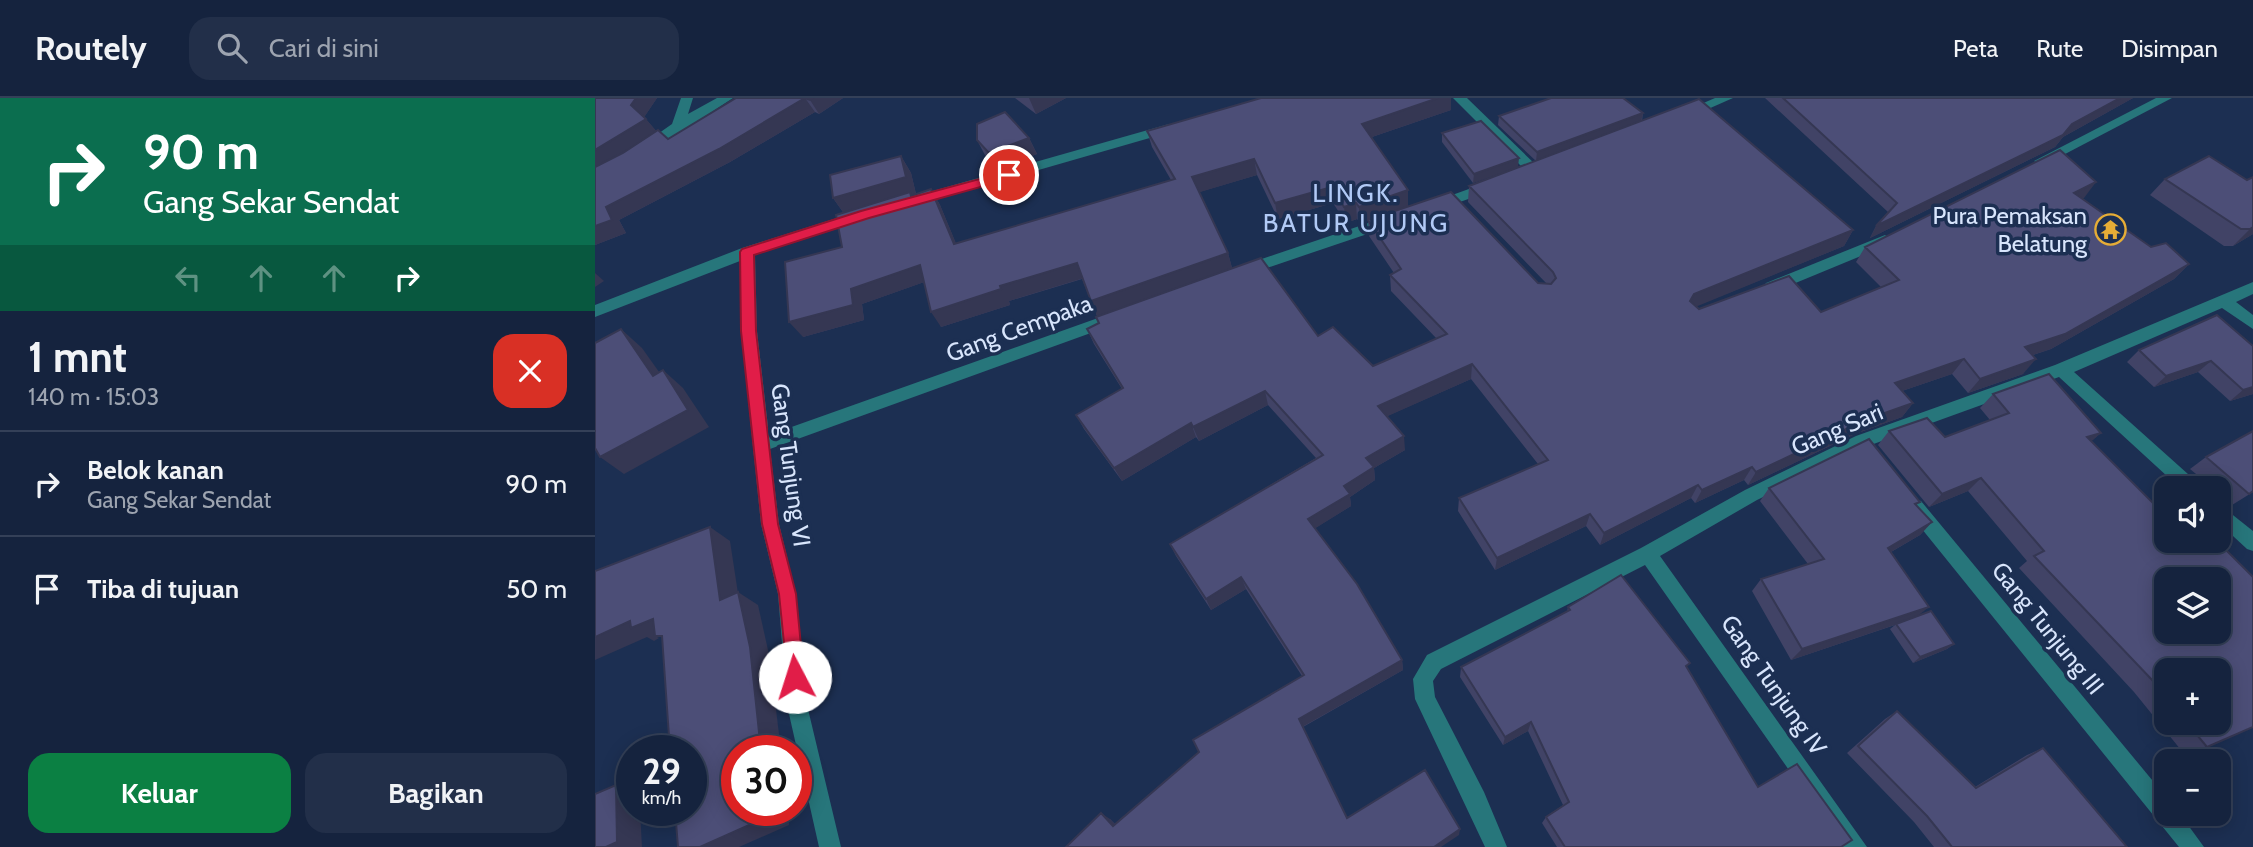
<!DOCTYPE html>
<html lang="id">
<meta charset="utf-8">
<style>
:root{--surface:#15233e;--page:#222f49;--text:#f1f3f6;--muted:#9da4b0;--line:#344058;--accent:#0b8043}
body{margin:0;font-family:Cabin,sans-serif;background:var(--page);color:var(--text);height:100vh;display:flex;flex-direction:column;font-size:26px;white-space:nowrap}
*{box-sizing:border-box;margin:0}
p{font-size:23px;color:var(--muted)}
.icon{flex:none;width:38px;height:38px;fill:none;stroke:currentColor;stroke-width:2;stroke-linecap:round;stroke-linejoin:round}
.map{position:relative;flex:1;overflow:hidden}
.side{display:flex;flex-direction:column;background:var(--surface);width:595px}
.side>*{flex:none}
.top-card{background:#0b6e4f;color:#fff;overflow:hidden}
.controls{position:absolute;left:1559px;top:378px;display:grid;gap:14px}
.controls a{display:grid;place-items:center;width:77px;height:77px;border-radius:14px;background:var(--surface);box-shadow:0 4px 18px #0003,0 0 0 2px var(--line);font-size:35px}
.speed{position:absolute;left:21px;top:637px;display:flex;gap:14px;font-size:35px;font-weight:700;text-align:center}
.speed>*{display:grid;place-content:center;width:91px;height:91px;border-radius:50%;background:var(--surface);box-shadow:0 4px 18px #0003,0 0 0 2px var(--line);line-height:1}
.speed small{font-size:18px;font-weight:400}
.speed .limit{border:10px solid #d22;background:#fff;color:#111}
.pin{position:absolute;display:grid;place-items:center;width:60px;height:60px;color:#fff;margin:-30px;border:4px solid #fff;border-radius:50%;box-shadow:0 2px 7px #0007}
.me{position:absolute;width:77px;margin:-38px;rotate:355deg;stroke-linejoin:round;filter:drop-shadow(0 0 5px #0008)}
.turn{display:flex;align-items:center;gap:24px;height:147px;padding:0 28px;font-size:32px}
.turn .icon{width:91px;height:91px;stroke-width:2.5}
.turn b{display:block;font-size:49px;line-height:60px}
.lanes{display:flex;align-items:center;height:66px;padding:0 28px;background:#0003;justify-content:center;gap:35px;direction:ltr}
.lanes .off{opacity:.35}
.round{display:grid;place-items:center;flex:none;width:74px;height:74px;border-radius:21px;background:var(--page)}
.summary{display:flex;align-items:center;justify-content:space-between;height:119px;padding:0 28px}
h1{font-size:42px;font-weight:700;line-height:52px}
.primary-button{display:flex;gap:14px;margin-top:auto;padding:14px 28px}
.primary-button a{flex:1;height:80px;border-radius:21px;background:var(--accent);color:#fff;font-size:28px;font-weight:700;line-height:80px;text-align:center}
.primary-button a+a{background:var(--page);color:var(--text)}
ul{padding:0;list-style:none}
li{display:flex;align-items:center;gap:21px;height:105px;padding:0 28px;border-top:2px solid var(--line)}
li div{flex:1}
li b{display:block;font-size:26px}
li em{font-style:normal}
header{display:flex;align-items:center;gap:42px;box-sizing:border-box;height:98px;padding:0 35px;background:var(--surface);border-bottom:2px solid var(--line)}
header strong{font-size:33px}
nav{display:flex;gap:38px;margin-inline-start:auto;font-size:24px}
.search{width:490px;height:63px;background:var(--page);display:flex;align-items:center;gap:18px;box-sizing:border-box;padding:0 24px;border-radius:21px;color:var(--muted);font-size:26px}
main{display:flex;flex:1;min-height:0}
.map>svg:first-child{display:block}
</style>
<header>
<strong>Routely</strong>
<div class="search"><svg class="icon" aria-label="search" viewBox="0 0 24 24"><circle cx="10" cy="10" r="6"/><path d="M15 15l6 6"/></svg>Cari di sini</div>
<nav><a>Peta</a><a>Rute</a><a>Disimpan</a></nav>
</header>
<main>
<section class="side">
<div class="top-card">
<div class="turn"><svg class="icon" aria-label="right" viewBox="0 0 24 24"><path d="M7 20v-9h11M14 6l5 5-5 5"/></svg><div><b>90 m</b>Gang Sekar Sendat</div></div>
<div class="lanes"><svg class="icon off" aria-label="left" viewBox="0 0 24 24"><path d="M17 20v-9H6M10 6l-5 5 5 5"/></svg><svg class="icon off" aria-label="ahead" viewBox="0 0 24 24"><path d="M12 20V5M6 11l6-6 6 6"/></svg><svg class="icon off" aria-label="ahead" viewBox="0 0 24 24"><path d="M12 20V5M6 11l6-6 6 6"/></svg><svg class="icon" aria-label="right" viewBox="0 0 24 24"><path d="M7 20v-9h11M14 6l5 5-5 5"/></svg></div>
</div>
<div class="summary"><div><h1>1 mnt</h1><p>140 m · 15:03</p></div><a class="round" style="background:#d93025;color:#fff"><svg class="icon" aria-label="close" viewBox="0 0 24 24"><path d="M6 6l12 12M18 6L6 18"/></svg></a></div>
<ul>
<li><svg class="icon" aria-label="right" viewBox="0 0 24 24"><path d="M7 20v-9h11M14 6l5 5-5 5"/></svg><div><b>Belok kanan</b><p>Gang Sekar Sendat</p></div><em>90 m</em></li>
<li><svg class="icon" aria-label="arrive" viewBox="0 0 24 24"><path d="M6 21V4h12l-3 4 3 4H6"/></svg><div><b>Tiba di tujuan</b></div><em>50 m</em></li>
</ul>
<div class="primary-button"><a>Keluar</a><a>Bagikan</a></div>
</section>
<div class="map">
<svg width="1658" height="749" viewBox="0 0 1658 749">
<rect width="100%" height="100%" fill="#1c2f52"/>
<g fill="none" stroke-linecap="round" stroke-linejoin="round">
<g fill="#27767b" fill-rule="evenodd">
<polygon points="86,0 98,0 93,16 122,0 138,0 57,53 47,53 47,47 77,26"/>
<polygon points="858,0 872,0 943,69 943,75 933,75"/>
<polygon points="1120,0 1138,0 1095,19 1090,20 1083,16"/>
<polygon points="1561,0 1577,0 1451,66 1446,68 1439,63"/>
<polygon points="574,26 581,30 579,33 318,108 311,103 313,100"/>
<polygon points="896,83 903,88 901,91 840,113 833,108 835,105"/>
<polygon points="264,113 271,118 269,122 160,157 162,233 174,337 517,215 529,215 531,219 529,223 175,351 184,426 201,496 212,607 246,749 224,749 192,607 183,496 166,426 146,233 145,163 0,219 0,207 147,150"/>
<polygon points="794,118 801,123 799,127 648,178 640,173 643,169"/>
<polygon points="1290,137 1297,142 1295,146 1181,193 1171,193 1168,189 1171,185"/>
<polygon points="1658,184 1658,196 1641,204 1658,217 1658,231 1627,210 1479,274 1603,385 1606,390 1585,390 1464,279 1273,348 1162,402 1065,458 1272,749 1248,749 1050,467 846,571 838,583 840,599 889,694 912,749 890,749 820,601 818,581 832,557 1046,450 1150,392 1261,338 1460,267"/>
<polygon points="1320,401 1326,403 1572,700 1572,716 1585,716 1609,749 1584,749 1314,415 1311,409 1314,403"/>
<polygon points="1624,406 1658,433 1658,453 1652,451 1624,425"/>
</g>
</g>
<g fill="#414366" fill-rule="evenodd">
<polygon points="0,0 62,0 49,19 61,33 73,41 141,0 248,0 224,16 220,14 135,64 24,122 31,135 0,147"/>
<polygon points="420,0 471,0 441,16"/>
<polygon points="666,0 856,0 856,12 777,39 813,108 765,125 762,121 751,125 738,105 683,121 662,77 604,94 633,155 637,170 502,218 487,181 414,203 415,207 346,229 329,184 267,206 269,222 208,239 247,149 248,114 238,100 306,58 316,75 321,96 336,91 345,107 361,146 576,82 557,49 552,33"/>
<polygon points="1170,0 1538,0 1468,39 1460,49 1275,140 1281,128 1293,114"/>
<polygon points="1048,15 1047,23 1258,132 1249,148 1101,208 1104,211 1226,214 1286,189 1261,164 1270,149 1501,84 1487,100 1556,149 1594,166 1579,181 1456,251 1438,257 1428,276 1373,295 1357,276 1307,293 1318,305 1307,319 1260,336 1153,387 1149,382 1100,405 1096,400 1005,447 991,428 900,472 863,413 864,400 943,366 876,281 792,318 810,352 779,370 780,382 755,399 756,408 720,430 807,562 808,572 708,629 752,720 864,737 471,749 515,721 520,726 707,578 651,491 616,512 581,458 575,446 721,360 673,307 604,343 601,339 527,383 489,331 481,317 527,291 499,246 492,231 723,238 778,268 842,241 796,193 795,177 799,175 774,138 773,122 943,185 952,186 873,104 874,88 941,63 903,27 904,18"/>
<polygon points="847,35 923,69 878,85 847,44"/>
<polygon points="434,40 442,56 402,72 391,59 382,42"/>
<polygon points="1658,79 1658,136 1638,148 1629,148 1555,97 1570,81 1652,82"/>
<polygon points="1658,248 1658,296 1635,303 1603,274 1559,289 1532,264 1544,252"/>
<path d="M1454 276 1506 335 1496 343 1572 419V443H1595L1602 449 1617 443H1622L1658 479V629L1590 657 1539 594 1424 470 1432 463 1373 393 1334 409 1283 347 1294 333 1332 320 1350 339 1395 322 1385 310 1398 296ZM1572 481H1624V534H1572ZM1572 572H1624V625H1572Z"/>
<polygon points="1611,359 1658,394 1637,407 1624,396 1624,390 1618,390 1595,371"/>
<polygon points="1174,390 1322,408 1337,424 1325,437 1296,454 1323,518 1359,546 1352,551 1318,565 1295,531 1300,527 1196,562 1157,493 1166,481 1213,466 1165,403"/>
<polygon points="973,509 1092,569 1163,689 1246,749 962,749 947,725 951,719 968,707 933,633 908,647 865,579 866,569 972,514"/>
<polygon points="1302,613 1380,689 1432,657 1448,650 1532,749 1339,749 1319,724 1252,655 1290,621"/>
</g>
<g fill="#353753">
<polygon points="41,0 62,0 48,21 36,7"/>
<polygon points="210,0 220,14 135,64 24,122 31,135 0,147 0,128 11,109"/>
<polygon points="218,0 248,0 224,16 215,2"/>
<polygon points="434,0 471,0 441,16"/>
<polygon points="843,0 856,0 856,12 768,42 767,26"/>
<polygon points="1525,0 1538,0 1468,39 1460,49 1275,140 1281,128 1477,26"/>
<polygon points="1048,15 1046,24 941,63 942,54"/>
<polygon points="51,21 63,35 0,74 0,52"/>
<polygon points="434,40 442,56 402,72 394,55"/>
<polygon points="306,58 316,75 321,96 250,117 238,100"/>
<polygon points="924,60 923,69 878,85 879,76"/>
<polygon points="659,61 662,77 602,95 597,79"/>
<polygon points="1501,84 1489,100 1467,111 1479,95"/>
<polygon points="737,89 738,105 683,121 680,105"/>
<polygon points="336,91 345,107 368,162 359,146"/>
<polygon points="813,92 813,108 765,125 764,109"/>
<polygon points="761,105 762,121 751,125 749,109"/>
<polygon points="1658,129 1658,136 1638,148 1655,131"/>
<polygon points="1258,132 1249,148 1093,212 1095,203 1099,196"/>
<polygon points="633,155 637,170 502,218 496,203"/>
<polygon points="482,165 489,180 414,203 415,207 346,229 336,214 405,188"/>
<polygon points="1594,166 1579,181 1456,251 1417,264 1430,249"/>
<polygon points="325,167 335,182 267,206 269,222 208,239 194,224 256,191"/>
<polygon points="0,175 9,183 0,189"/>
<polygon points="26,231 47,250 79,295 58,278"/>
<polygon points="1369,261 1357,276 1289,299 1300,285"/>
<polygon points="1441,261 1428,276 1373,295 1385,281"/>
<polygon points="1616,263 1603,274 1559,289 1571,278"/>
<polygon points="877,266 876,281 784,322 783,308"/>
<polygon points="68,272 88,290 114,329 29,376 5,359"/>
<polygon points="1658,289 1658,296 1635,303 1648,292"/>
<polygon points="670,293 673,307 604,343 598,329"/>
<polygon points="1318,305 1307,319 1260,336 1153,387 1161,374 1270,322"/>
<polygon points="596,325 601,339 527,383 519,370"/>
<polygon points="1506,335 1491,348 1492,339"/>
<polygon points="809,338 810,352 779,370 780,382 755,399 756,408 716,433 713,421 749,388 771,360"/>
<polygon points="1157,369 1149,382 1100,405 1107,392"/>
<polygon points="1386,380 1373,393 1334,409 1347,396"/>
<polygon points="1103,387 1096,400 1005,447 1009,435"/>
<polygon points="995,416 991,428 900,472 902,460"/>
<polygon points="1337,424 1325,437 1282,462 1293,450"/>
<polygon points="115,429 135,443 146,515 125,502"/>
<polygon points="646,479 651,491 616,512 611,501"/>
<polygon points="143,494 163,507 175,561 186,653 166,653"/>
<polygon points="1334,509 1320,520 1196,562 1207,551"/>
<polygon points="58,521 67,538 60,538 64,540 59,543 52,539 0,562 0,539 35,523"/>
<polygon points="1359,546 1352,551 1318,565 1325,559"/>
<polygon points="807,562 808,572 707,629 704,621"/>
<polygon points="936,624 933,633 908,647 910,639"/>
<polygon points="21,687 37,692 37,712 45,712 47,749 11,749"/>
<polygon points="172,712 193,712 194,727 144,749 105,749"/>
<polygon points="506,715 515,721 527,734 518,728"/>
<polygon points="865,731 864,737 846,749 838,749"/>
</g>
<g fill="#4c4e77" stroke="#353753" stroke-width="2" fill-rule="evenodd">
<polygon points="0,0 41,0 36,7 51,21 0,52"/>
<polygon points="141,0 218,0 215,2 210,0 124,51 11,109 17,122 0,128 0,69 28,55 63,32 73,41"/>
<polygon points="666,0 843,0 767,26 813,92 764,109 761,105 749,109 737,89 680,105 659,61 597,79 633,155 496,203 482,165 405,188 406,191 336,214 325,167 256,191 258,207 194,224 190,164 247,149 241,117 315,94 316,98 336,91 359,146 580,81 552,33"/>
<polygon points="956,0 1028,0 1048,15 942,54 904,18"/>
<polygon points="1188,0 1525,0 1477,26 1468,37 1281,128 1302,105"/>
<polygon points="1104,1 1258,132 1099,196 1095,203 1104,211 1194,178 1226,214 1304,182 1270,149 1465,52 1501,84 1479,95 1556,149 1571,145 1594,166 1470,236 1430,249 1441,261 1385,281 1369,261 1300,285 1318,305 1270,322 1161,374 1157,369 1107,392 1103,387 1009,435 995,416 902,460 864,400 953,362 877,266 783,308 809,338 771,360 779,369 749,388 755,396 713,421 762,486 807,562 704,621 752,720 830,672 865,731 839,749 471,749 506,715 518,728 604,654 598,642 709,577 646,479 611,501 575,446 728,357 670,293 598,329 596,325 519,370 481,317 528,290 492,231 504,225 501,219 666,160 723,238 738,229 778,268 852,236 795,177 806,171 773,122 856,94 943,185 956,186 961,180 958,174 874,88"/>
<polygon points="410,14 434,40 394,55 382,42 382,26"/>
<polygon points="886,23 924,60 879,76 847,35"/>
<polygon points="306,58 311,79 238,100 235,77"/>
<polygon points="1614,58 1652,82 1658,79 1658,129 1655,131 1646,131 1570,81"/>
<polygon points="1622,217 1658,248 1658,289 1648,292 1616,263 1571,278 1544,252"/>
<polygon points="26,231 58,278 68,272 93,312 5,359 0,350 0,245"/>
<path d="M1454 276 1506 335 1492 339 1572 419V443H1595L1602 449 1617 443H1622L1658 479V629L1612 649 1592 625H1624V572H1572V600L1559 584 1439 458 1449 453 1386 380 1347 396 1294 333 1332 320 1350 339 1414 315 1398 296ZM1572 481H1624V534H1572Z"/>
<polygon points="1658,333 1658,393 1654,396 1611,359"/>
<polygon points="1274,341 1325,404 1320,406 1337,424 1293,450 1334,509 1207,551 1166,481 1229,461 1174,390"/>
<polygon points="115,429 125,502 143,494 155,549 166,653 142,653 142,712 172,712 172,719 105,749 83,749 80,712 96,712 96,653 75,653 67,538 60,538 58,521 36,530 35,523 0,539 0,473"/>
<polygon points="1026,477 1095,565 1091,568 1163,689 1202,666 1257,742 1246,749 970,749 951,719 974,704 936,624 910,639 866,569 975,512 973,509"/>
<polygon points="1336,513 1359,546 1325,559 1301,526"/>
<polygon points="1302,613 1381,690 1448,650 1532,749 1357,749 1332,718 1263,648"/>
<polygon points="21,687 22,744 11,749 0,749 0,696"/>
</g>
<polygon fill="#e11d48" stroke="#92132f" stroke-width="2" points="414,73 420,77 418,80 274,120 159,157 161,233 183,426 201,496 209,579 206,585 200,588 193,585 184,496 167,426 146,233 145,154 147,151 266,113"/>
<defs>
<symbol id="temple-ring" viewBox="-11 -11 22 22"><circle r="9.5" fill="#1c2f52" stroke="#e6ad36" stroke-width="1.5"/><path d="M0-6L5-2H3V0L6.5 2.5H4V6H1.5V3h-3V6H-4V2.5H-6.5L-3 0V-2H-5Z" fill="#e6ad36"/></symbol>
</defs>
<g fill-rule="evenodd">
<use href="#temple-ring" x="1498" y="114" width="35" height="35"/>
</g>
<g text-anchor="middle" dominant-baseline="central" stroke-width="7" stroke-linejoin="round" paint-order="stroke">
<g font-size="24" fill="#d8e5fc" stroke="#1c2f52" text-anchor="end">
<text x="1492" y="117">Pura Pemaksan<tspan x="1492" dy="28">Belatung</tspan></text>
</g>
<g font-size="24" fill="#d8e5fc" stroke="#1c2f52">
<text transform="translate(424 230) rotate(-20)">Gang Cempaka</text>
<text transform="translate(1242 331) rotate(-23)">Gang Sari</text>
<text transform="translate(196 367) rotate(82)">Gang Tunjung VI</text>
<text transform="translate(1453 530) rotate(51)">Gang Tunjung III</text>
<text transform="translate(1179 587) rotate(55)">Gang Tunjung IV</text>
</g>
<g font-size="26" letter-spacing="2" fill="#b1caf6" stroke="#1c2f52">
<text x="761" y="95">LINGK.<tspan x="761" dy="30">BATUR UJUNG</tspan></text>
</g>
</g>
</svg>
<div class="controls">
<a><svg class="icon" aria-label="sound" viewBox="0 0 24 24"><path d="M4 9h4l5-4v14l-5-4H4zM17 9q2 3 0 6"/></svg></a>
<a><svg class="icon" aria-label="layers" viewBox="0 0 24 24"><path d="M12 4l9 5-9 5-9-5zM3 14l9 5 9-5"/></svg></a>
<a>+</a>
<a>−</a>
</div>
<div class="speed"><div>29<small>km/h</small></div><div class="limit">30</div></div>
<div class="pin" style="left:414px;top:77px;background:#d93025"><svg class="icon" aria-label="arrive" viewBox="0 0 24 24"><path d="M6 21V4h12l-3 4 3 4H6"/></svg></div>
<svg class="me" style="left:200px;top:579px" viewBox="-20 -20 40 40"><circle r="19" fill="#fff"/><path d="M0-13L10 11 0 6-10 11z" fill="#e11d48"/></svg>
</div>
</main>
